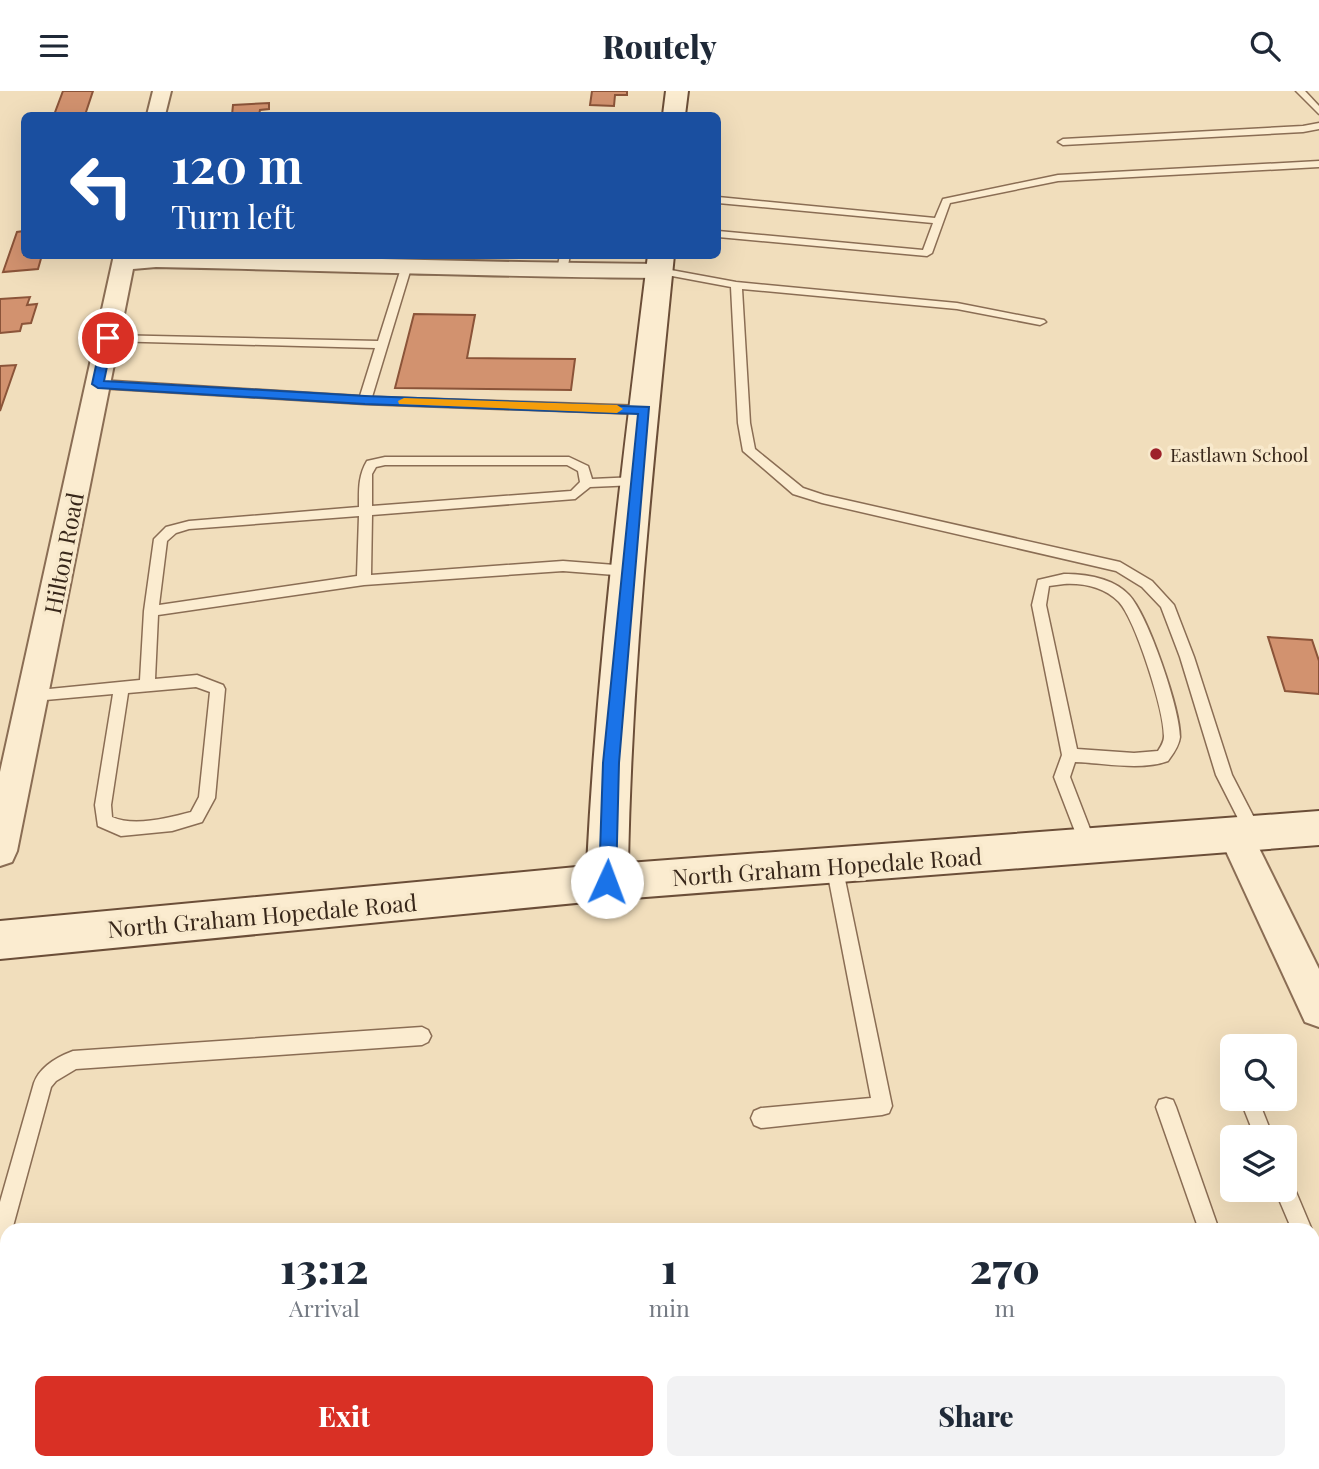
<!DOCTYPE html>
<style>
:root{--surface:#fff;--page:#f2f2f3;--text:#1f2937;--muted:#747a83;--accent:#d93025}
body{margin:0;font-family:"Playfair Display",serif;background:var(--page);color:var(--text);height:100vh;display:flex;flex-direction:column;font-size:26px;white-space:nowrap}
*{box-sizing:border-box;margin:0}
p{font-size:23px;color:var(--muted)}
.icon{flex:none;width:38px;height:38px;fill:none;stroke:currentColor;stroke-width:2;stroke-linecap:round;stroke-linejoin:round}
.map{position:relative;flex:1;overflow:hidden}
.sheet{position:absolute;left:0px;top:1132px;width:1320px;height:247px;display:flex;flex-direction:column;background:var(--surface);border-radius:21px 21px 0 0;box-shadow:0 7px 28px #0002}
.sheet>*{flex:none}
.banner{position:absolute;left:21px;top:21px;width:700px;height:147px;border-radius:10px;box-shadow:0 7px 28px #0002;background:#1a4fa0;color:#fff;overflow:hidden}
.tools{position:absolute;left:1220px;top:943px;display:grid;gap:14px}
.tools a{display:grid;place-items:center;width:77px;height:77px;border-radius:10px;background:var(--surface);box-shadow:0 7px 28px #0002;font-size:35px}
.pin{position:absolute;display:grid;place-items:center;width:60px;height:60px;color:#fff;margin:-30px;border:4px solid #fff;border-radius:50%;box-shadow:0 2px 7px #0007}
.me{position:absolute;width:77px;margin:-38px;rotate:2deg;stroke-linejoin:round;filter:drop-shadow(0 0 5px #0008)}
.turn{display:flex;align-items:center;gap:24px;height:147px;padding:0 35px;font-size:32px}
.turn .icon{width:91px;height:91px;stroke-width:2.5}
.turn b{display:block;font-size:49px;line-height:60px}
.eta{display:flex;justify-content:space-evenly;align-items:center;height:119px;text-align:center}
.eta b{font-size:42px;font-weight:800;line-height:49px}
.button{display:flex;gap:14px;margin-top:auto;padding:14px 35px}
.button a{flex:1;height:80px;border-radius:10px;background:var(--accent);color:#fff;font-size:28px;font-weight:800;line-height:80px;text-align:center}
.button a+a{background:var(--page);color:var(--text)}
header{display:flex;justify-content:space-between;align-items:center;height:91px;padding:0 35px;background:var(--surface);font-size:32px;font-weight:800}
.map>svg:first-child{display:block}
</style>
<header><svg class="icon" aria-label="menu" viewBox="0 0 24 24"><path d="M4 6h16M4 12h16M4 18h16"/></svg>Routely<svg class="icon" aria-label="search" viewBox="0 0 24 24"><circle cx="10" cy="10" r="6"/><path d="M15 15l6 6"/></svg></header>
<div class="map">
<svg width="1319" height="1378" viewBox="0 0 1319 1378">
<rect width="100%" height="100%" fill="#f1debc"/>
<g fill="#d2926f" stroke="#8b5439" stroke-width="2">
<polygon points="63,0 93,0 85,24 54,24"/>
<polygon points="592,0 627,0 627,4 615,4 614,15 590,14"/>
<polygon points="269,12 269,18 260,19 259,24 232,24 233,14"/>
<polygon points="24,140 24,164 42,164 38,178 3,181 17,141"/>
<polygon points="30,206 27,214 37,213 31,232 22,233 20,240 0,242 0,208"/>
<polygon points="414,223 475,224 467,267 575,268 571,299 395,297"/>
<polygon points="16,274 0,320 0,275"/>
<polygon points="1268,546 1312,549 1319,570 1319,603 1285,600"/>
</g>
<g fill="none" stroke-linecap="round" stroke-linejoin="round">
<defs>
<g id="lane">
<polygon points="1296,0 1305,0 1319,15 1319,23"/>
<polygon points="1319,32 1319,38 1303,41 1063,54 1058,51 1063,48 1303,35"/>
<polygon points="1319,70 1319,76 1058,90 950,112 932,162 927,165 718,146 718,140 923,159 933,132 718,112 718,106 935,127 943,108 1058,84"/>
<polygon points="560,164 570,164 567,179 562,182 557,179"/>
<polygon points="407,171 412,174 372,306 645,315 651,319 645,323 365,313 98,297 92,293 98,289 360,305 375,257 108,250 102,247 108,244 378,250 402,174"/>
<polygon points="660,177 736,191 957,212 1044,229 1046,231 1040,234 957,218 742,198 750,332 755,358 803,397 824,404 1120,471 1152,490 1174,514 1194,566 1232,684 1263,744 1261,749 1255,751 1249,749 1216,684 1180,566 1161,516 1142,496 1116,480 822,412 793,403 743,360 738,332 731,196 656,182 656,178"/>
<path d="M385 366H569L588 375 592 388 636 386 642 390 636 394 590 396 575 408 372 424 371 484 563 470 628 475 635 480 628 485 563 480 364 494 158 524 155 588 197 584 223 594 225 598 215 707 202 731 172 740 121 745 98 735 95 714 113 603 34 610 29 608 27 604 29 600 140 589 144 520 154 448 166 436 189 430 359 416C359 399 358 385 367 370ZM385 374H567L578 380 580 391 571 400 372 415V383L376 376ZM359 425 357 485 159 514 167 450 176 442 189 438ZM196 596 210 601 199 706 191 721C168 727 134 736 112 726L111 714 128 602Z"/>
<path d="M1064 483C1086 483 1113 487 1129 504 1148 524 1180 618 1180 646 1179 655 1173 663 1168 670 1140 680 1105 672 1075 671L1070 686 1097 756 1095 761 1089 763 1083 761 1081 756 1054 686 1062 664 1032 514 1038 489ZM1064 493C1084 492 1104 496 1119 511 1136 530 1164 619 1164 645 1164 651 1161 655 1158 660L1134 662 1077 658 1046 514 1049 495Z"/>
<polygon points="834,767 840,769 842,774 892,1015 889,1022 882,1024 761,1037 754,1034 751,1027 754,1020 761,1017 871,1007 826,774 828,769"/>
<path d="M422 936 428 939 431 945 428 951 422 954 76 978 56 990 51 996 12 1139H7V1154L0 1157V1111L34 992C40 976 57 966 73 960Z"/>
<polygon points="1166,1007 1173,1009 1176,1016 1219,1139 1199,1139 1156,1016 1159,1009"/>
<polygon points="1240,1008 1258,1008 1273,1046 1255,1046"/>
<polygon points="1284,1086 1291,1089 1312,1139 1292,1139 1275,1099 1284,1099"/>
<polygon points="1312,1155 1319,1158 1319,1191 1312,1189"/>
<polygon points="1319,1226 1319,1248 1312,1249 1312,1227"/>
</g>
<g id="street">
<polygon points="153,0 171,0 165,24 147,24"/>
<path d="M114 164C296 164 478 172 660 173L668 175 671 180 668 185 660 187C492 186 324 179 156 176L133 178 17 760 12 771 0 775V681Z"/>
<polygon points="1236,730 1248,735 1319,878 1319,936 1305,931 1219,745 1224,735"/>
</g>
<g id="secondary">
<polygon points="666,0 688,0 685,24 663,24"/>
<path d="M648 164H674C654 366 632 569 628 772L1319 720V754L607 809 0 868V830L587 775C597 571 623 367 648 164Z"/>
</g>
</defs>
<use href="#lane" stroke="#8a6d54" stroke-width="3"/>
<use href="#street" stroke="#8a6d54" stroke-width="4"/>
<use href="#secondary" stroke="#6b4e38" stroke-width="4"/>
<use href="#lane" fill="#fbecd0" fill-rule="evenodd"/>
<use href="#street" fill="#fbecd0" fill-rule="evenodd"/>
<use href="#secondary" fill="#fbecd0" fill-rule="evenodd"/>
</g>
<polygon fill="#1a73e8" stroke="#114b97" stroke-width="2" points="108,243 113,247 104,290 365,305 649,316 619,672 616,791 613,796 607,799 601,796 599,791 603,672 638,323 365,313 98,297 92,293 102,247"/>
<polygon fill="#f59e0b" points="404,307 617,314 623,318 617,322 399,313 398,310"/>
<circle fill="#9d2029" stroke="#f8e9cc" stroke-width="2.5" cx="1156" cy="363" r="7"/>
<g text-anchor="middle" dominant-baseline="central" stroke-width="7" stroke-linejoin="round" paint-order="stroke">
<g font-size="19" fill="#38271a" stroke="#f8e9cc" text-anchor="start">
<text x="1170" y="363">Eastlawn School</text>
</g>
<g font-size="23" fill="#38271a" stroke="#f8e9cc">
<text transform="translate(63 462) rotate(-79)">Hilton Road</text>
<text transform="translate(827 775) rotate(-4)">North Graham Hopedale Road</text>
<text transform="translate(262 824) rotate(-5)">North Graham Hopedale Road</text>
</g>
</g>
</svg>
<div class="tools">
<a><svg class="icon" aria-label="search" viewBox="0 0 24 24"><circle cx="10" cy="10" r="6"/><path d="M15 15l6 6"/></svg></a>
<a><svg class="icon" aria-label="layers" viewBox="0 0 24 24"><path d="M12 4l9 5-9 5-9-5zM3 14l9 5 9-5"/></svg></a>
</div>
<div class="pin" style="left:108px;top:247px;background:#d93025"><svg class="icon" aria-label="arrive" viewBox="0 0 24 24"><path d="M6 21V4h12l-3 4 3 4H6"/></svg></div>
<svg class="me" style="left:607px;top:791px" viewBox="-20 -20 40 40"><circle r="19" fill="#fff"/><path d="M0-13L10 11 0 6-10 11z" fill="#1a73e8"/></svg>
<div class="banner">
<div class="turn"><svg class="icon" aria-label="left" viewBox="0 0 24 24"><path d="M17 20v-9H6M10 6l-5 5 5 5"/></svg><div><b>120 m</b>Turn left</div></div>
</div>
<section class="sheet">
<div class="eta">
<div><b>13:12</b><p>Arrival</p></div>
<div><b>1</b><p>min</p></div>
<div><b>270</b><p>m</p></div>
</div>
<div class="button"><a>Exit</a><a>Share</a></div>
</section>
</div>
